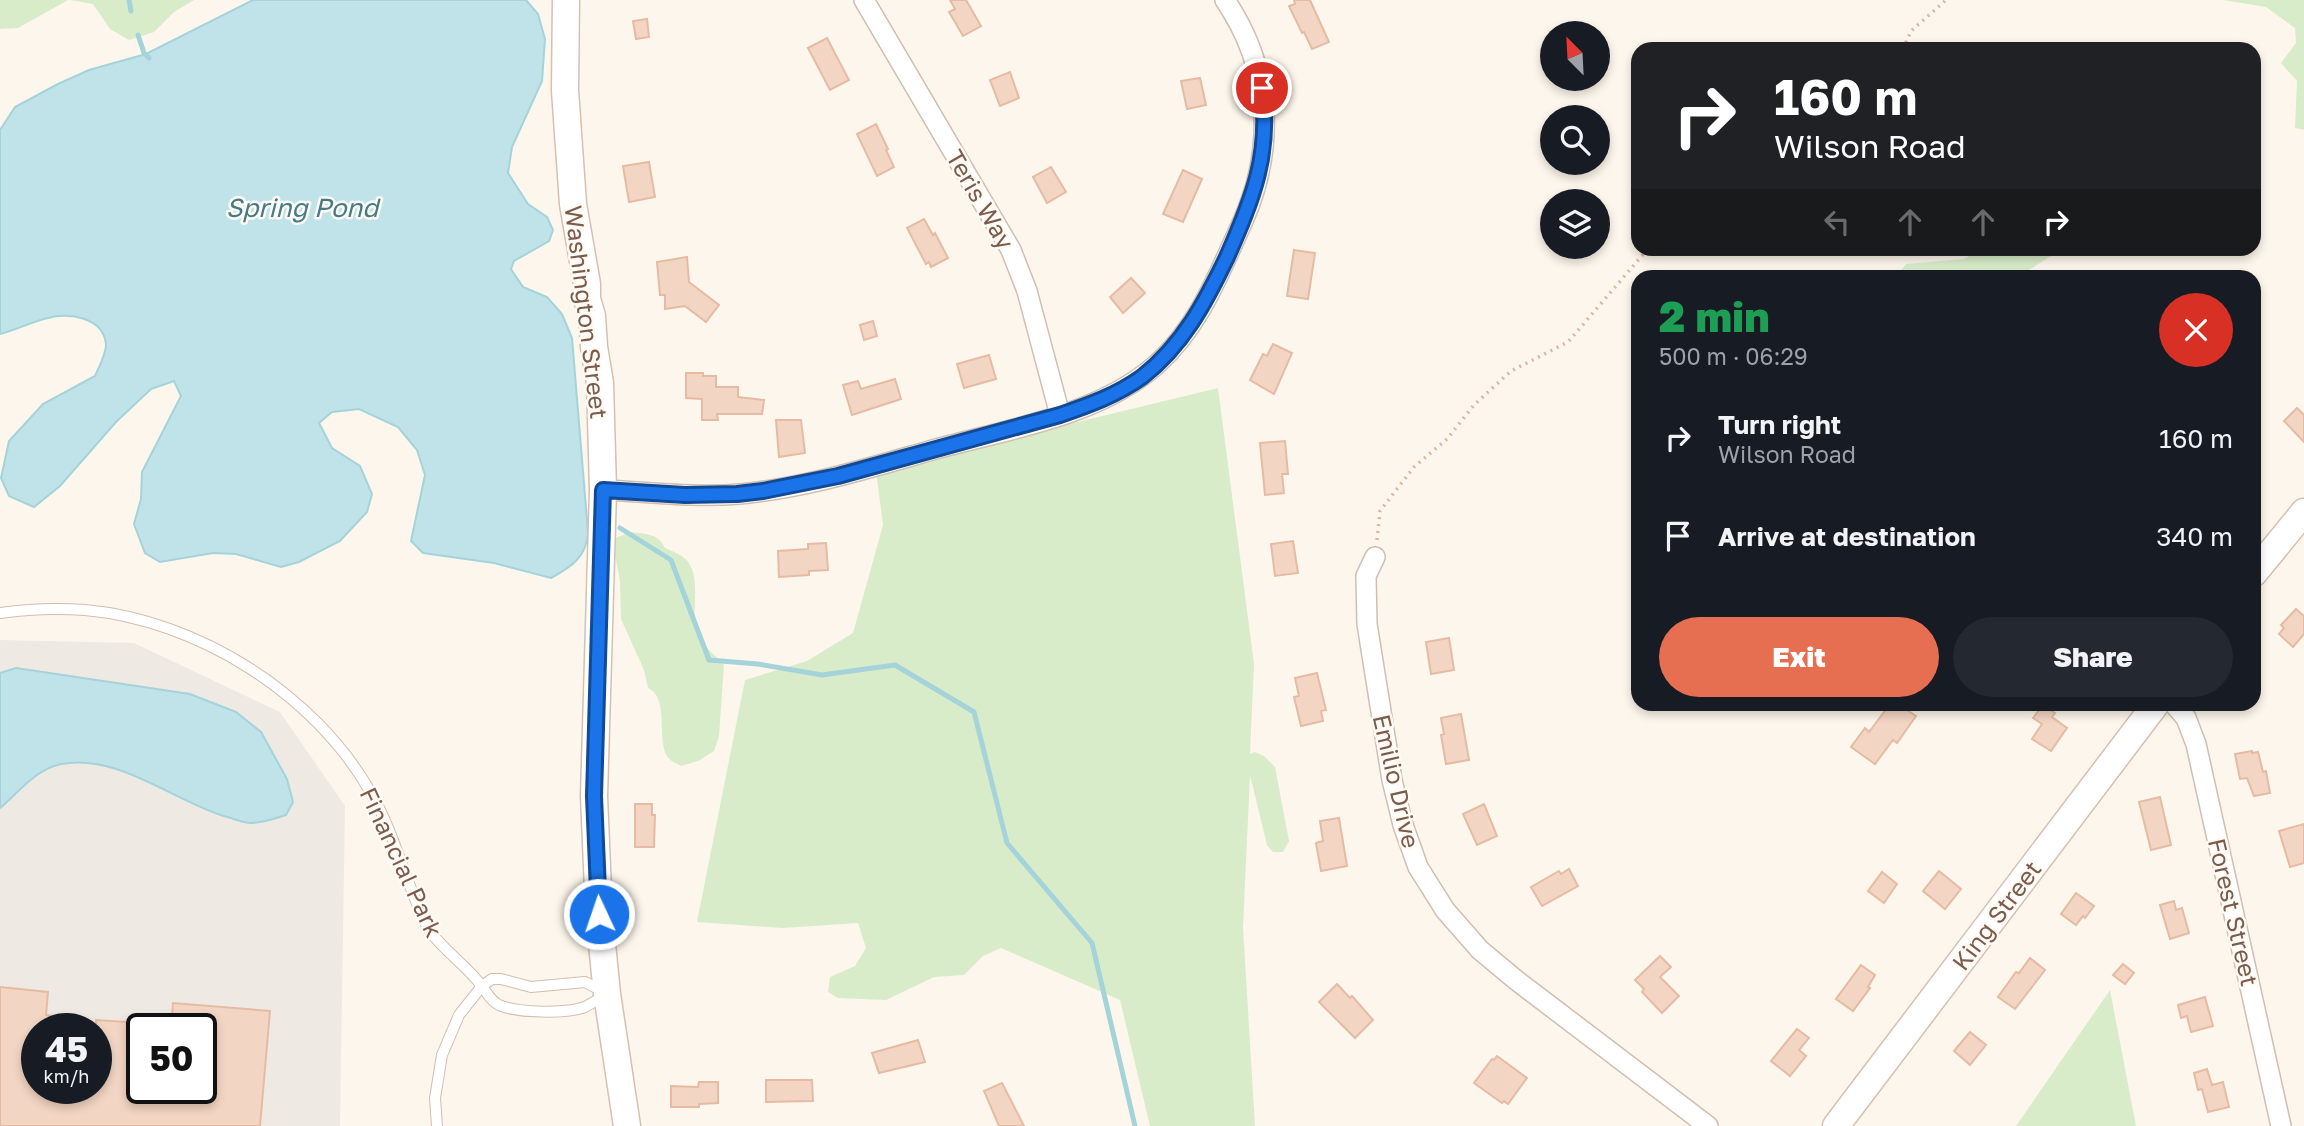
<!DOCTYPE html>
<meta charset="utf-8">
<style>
:root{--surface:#171b24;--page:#242831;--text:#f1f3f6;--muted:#9ea1a6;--accent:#e76f51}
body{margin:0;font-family:"Golos Text",sans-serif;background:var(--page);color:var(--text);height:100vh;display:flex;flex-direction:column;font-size:26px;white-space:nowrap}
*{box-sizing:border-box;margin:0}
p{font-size:23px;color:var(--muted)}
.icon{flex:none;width:38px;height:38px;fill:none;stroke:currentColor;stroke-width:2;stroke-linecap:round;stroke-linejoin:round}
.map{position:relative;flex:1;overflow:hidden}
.sheet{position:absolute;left:1631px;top:270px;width:630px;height:441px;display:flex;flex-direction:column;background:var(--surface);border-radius:21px;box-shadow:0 4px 10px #0003}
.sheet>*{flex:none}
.hud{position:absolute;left:1631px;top:42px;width:630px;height:214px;border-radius:21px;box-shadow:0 4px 10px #0003;background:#202124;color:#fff;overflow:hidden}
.needle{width:46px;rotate:336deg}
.buttons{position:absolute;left:1540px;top:21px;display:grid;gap:14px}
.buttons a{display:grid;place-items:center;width:70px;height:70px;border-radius:50%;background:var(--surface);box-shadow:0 4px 10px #0003;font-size:35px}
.speed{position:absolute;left:21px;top:1013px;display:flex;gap:14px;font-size:35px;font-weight:700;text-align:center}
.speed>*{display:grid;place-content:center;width:91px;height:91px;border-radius:50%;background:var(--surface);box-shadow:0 4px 10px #0003;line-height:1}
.speed small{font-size:18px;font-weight:400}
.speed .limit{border:4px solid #111;border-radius:10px;background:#fff;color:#111}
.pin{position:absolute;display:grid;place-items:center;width:60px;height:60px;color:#fff;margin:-30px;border:4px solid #fff;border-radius:50%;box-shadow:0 2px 7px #0007}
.me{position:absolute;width:77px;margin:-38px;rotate:357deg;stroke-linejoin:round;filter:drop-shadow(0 0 5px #0008)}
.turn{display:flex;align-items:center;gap:24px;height:147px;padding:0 28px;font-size:32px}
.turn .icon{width:91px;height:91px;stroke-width:2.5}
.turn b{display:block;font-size:49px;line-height:60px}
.lanes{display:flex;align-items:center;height:66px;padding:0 28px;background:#0003;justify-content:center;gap:35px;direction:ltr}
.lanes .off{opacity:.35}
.round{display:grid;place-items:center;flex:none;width:74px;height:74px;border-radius:37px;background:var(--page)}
.summary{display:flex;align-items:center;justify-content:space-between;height:119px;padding:0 28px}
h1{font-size:42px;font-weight:800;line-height:52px;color:#1e9e55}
.cta{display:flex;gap:14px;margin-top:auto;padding:14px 28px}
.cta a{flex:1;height:80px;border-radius:42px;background:var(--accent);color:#fff;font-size:28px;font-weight:800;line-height:80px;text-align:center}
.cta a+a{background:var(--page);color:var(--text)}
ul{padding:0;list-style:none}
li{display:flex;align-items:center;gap:21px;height:98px;padding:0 28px}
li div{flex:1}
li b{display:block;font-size:26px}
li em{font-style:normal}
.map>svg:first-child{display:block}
</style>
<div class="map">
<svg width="2304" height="1126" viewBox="0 0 2304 1126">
<rect width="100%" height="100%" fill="#fdf6ec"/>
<path fill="#efe9e4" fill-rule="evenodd" d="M0 640 134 643 280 712 345 806 340 1126H0ZM37 1029H96V1088H37ZM142 1029H201V1088H142Z"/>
<g fill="#d8ecc9">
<polygon points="0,0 68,0 18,28 0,29"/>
<polygon points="70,0 194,0 174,12 154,32 129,40 110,29 93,4"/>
<polygon points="2223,0 2304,0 2304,130 2295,128 2297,81 2281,63 2296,43 2295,28 2266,7"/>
<polygon points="1983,248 2073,249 2059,251 2027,271 2006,276 1896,276 1906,264 1964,259"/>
<polygon points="1218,388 1254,664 1250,754 1255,752 1264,756 1275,767 1289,841 1283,852 1273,852 1267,845 1250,775 1243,927 1255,1126 1150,1126 1120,1000 1001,948 983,956 964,975 934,977 886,1000 838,998 828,992 830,977 855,966 866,948 858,923 783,928 697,922 745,680 807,661 853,633 883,525 876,471"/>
<path d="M631 532C645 534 658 533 665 548 670 550 675 552 680 555 707 571 687 612 699 636 703 646 716 656 724 665L719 736 714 751 698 761 681 766C676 763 670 761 667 756 656 738 670 698 648 688L644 670 621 619 620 581 612 539Z"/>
<polygon points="2110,990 2136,1126 2016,1126"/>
</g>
<g fill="#bfe3e8" stroke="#a5d3da" stroke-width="2">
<path d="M253 0H526L538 14 545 39 542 81 512 147 508 173 528 204 547 217 553 230 549 241 514 261 511 269 523 287 547 297 562 314 572 338 588 532C587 557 571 567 551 578L494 563 423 553 411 541 425 475 417 450 398 427 359 409 332 412 319 423 332 448 360 466 372 494 367 512 340 541 299 562 281 567 236 554 213 553 160 562 145 553 134 524 141 499 142 472 181 396 174 381 151 389 116 422 60 486 34 507 9 496 1 478 9 441 43 404 95 376C99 367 106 354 106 345 104 317 68 312 48 318 31 322 16 330 0 334V130L15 107 58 84 89 70 146 54Z"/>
<path d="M16 668 190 694 236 712 261 732 287 779 293 802 286 815C274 819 263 823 250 823 241 822 232 818 224 816 172 800 117 753 61 764 36 769 19 792 0 808V673Z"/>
</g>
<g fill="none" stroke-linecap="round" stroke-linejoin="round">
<g stroke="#a5d3da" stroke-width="5">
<polyline points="129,0 131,11"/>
<polyline points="138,35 144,53 149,58"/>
<polyline points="620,528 671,560 709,660 758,664 822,675 895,665 974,712 1007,843 1092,943 1135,1126"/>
</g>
</g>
<g fill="#f3d5c3" stroke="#e6bba3" stroke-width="2">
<polygon points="950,0 966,0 981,26 963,36 949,12 955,9"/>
<polygon points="1294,0 1310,0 1329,42 1312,49 1304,32 1302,33 1289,6 1295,4"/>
<polygon points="647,19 649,37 636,39 633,21"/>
<polygon points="827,38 849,80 830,90 808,48"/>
<polygon points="1010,72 1019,98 1000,106 990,80"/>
<polygon points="1200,78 1206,105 1187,109 1181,81"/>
<polygon points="876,124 888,149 886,150 894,167 877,176 857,134"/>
<polygon points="649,162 655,197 629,202 623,166"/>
<polygon points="1051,167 1066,192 1047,203 1033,177"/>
<polygon points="1183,170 1202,179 1183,222 1163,214"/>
<polygon points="924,219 933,235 935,233 948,258 931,267 929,262 926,264 907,228"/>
<polygon points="1294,250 1315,253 1308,299 1287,296"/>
<polygon points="687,257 689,282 719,305 706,322 685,306 665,309 665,295 660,295 657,262"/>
<polygon points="1131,278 1145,293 1123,313 1110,297"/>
<polygon points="873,321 877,336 864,340 860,325"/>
<polygon points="1273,344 1292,353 1274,394 1250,380 1263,354 1267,356"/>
<polygon points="989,355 996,379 964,388 957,364"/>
<polygon points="686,373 703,373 703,376 716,376 716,387 738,387 738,397 764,400 762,414 717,414 718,420 702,420 702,399 686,398"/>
<polygon points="895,379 901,399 852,415 843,385 858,381 861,389"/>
<polygon points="2297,408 2304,415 2304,442 2284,421"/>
<polygon points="776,420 801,420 805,453 779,457"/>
<polygon points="1285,441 1288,474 1282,474 1284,493 1265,495 1260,443"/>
<polygon points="1293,541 1298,573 1275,576 1271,544"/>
<polygon points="826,543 828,570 809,571 809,575 779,577 778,551 808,549 808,544"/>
<polygon points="2296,609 2304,616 2304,634 2293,647 2279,634 2284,628 2281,625"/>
<polygon points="1449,638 1454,670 1431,674 1426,642"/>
<polygon points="1317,673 1326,710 1321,711 1323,721 1301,726 1294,697 1299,696 1295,678"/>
<polygon points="1890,704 1898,704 1916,716 1897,743 1893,740 1875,764 1851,747 1865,728 1869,732"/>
<polygon points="2043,705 2055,713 2052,717 2067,728 2051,751 2032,739 2042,724 2033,718"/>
<polygon points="1461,714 1469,760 1446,764 1441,735 1444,734 1441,718"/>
<polygon points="2252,751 2252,753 2258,752 2263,772 2266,771 2270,793 2254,796 2247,778 2240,779 2235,754"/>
<polygon points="2160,797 2171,845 2151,850 2139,802"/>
<polygon points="635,804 652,804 652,815 655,815 654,847 635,847"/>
<polygon points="1484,804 1497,836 1477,845 1463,814"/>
<polygon points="1339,818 1347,866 1321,871 1316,843 1323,841 1320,821"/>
<polygon points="2304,824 2304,863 2290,867 2279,831"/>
<polygon points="1569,869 1578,886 1542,906 1531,887 1559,871 1561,874"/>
<polygon points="1939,871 1961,889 1945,909 1923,891"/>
<polygon points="1882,872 1897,884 1884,903 1868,891"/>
<polygon points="2076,893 2094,906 2085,918 2083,916 2076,925 2061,914"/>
<polygon points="2174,901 2176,910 2182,908 2189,933 2170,939 2160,905"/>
<polygon points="1660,956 1671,967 1660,977 1679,996 1662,1013 1642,992 1644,989 1635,980"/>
<polygon points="2030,958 2045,970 2015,1009 1998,997 2016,972 2019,973"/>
<polygon points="2123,964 2134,973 2125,984 2113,975"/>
<polygon points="1861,965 1875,975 1868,987 1870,988 1853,1011 1836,999"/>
<polygon points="1337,984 1350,998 1352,996 1373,1020 1355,1038 1319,1002"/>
<polygon points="0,987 48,992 46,1015 84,1019 84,1029 37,1029 37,1088 96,1088 96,1020 142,1023 142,1088 201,1088 201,1029 171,1029 173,1003 270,1011 260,1126 0,1126"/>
<polygon points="2205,997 2213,1026 2191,1032 2187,1016 2181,1018 2178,1005"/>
<polygon points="1797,1029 1809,1038 1799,1050 1806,1056 1790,1076 1771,1061"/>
<polygon points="1970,1032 1986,1045 1970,1065 1954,1051"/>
<polygon points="918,1040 925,1062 879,1073 872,1053"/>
<polygon points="1497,1056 1527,1078 1508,1104 1504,1101 1502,1103 1474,1083 1492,1059 1494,1060"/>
<polygon points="2207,1069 2212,1085 2223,1082 2229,1107 2208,1112 2202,1089 2198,1090 2194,1073"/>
<polygon points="766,1080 812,1080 813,1101 766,1102"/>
<polygon points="699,1082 718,1082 718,1103 699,1104 699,1107 671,1107 671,1086 698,1087"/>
<polygon points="1002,1083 1024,1126 999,1126 984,1091"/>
</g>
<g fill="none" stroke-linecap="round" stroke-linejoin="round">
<defs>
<g id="service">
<path d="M0 613C28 609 57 608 85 610 198 620 315 694 371 793 396 836 406 886 429 930 444 951 466 965 481 985 487 992 489 1000 499 1005 517 1013 566 1014 585 1007 591 1004 597 1000 604 996"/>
<polyline points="437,1126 435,1098 442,1055 459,1015 482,986 492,979 501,979 531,987 585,982 604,992"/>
</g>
<g id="minor">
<polyline points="864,0 1011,250 1027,291 1060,415"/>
<path d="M603 490C648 492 695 498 740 494 807 488 872 467 936 449 1009 429 1098 416 1156 365 1200 326 1219 273 1243 221 1276 146 1271 68 1225 0"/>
<polyline points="1375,557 1366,576 1367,624 1392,780 1403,825 1418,867 1445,910 1480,950 1516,980 1708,1126"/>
<polyline points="2174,704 2186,718 2196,744 2281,1126"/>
</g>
<g id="secondary">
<polyline points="566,0 565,90 573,204 587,284 587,299 592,316 594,347 600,383 603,490 594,796 599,914 607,994 627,1126"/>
<polyline points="2254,573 2304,512"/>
<polyline points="1836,1126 2156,704"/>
</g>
</defs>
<use href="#service" stroke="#d1beb0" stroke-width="12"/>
<use href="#minor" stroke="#d1beb0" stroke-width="22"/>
<use href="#secondary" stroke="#d6c0b0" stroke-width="29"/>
<g stroke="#d9b8a5" stroke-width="3.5" stroke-dasharray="2 5" stroke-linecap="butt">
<polyline points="1903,49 1911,31 1946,0"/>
<polyline points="1377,540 1380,511 1414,467 1447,439 1474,405 1511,371 1568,342 1646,251 1651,248"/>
</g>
<use href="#service" stroke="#fff" stroke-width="10"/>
<use href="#minor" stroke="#fff" stroke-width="19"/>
<use href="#secondary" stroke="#fff" stroke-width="26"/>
</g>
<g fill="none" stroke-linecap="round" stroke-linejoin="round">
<defs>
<path id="route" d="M599 914 594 796 603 490 685 495 737 494 763 491 838 476 1060 415C1089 405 1117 395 1142 377 1183 345 1205 303 1227 257 1253 198 1271 154 1262 88"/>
</defs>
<use href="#route" stroke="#114b97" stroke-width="18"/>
<use href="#route" stroke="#1a73e8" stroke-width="12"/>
</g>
<g text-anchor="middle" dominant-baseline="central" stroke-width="5" stroke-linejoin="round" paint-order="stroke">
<g font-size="24" fill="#7a5c4d" stroke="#fffaf3">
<text transform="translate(981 199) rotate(60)">Teris Way</text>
<text transform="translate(587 312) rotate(83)">Washington Street</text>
<text transform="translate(1397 781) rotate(77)">Emilio Drive</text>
<text transform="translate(402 862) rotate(65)">Financial Park</text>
<text transform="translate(2234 912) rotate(77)">Forest Street</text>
<text transform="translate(1996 915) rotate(-53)">King Street</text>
</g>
<g font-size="26" font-style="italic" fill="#437c86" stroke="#fffaf3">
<text x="302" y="207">Spring Pond</text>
</g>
</g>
</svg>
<div class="buttons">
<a><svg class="needle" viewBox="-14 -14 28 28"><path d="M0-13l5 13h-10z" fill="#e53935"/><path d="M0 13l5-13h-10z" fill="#9ea1a6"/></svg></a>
<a><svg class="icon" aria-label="search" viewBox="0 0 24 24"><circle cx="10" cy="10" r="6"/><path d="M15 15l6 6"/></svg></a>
<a><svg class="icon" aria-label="layers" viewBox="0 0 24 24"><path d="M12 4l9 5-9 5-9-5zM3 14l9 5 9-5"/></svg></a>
</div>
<div class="speed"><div>45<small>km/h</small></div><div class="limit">50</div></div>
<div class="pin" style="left:1262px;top:88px;background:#d93025"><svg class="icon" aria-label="arrive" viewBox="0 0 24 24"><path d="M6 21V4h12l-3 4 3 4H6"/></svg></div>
<svg class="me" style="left:599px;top:914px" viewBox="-20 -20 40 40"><circle r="17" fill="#1a73e8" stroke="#fff" stroke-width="3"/><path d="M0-11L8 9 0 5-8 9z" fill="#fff"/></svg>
<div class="hud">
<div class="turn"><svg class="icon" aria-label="right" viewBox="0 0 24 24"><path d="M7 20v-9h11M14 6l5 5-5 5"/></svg><div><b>160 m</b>Wilson Road</div></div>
<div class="lanes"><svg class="icon off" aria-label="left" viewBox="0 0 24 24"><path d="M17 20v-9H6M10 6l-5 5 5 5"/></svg><svg class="icon off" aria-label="ahead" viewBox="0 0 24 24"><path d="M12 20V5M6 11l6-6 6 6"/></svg><svg class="icon off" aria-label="ahead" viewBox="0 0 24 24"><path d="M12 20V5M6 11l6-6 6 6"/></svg><svg class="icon" aria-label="right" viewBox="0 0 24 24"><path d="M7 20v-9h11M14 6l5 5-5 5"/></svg></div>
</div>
<section class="sheet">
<div class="summary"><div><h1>2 min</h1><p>500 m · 06:29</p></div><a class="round" style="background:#d93025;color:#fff"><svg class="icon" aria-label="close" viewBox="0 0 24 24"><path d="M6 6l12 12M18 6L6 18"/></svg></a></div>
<ul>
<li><svg class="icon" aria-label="right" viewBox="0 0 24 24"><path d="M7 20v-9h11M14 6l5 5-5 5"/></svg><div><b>Turn right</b><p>Wilson Road</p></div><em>160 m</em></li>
<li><svg class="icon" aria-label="arrive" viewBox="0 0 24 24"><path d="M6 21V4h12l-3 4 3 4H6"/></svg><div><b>Arrive at destination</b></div><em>340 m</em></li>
</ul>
<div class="cta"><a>Exit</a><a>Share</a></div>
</section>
</div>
